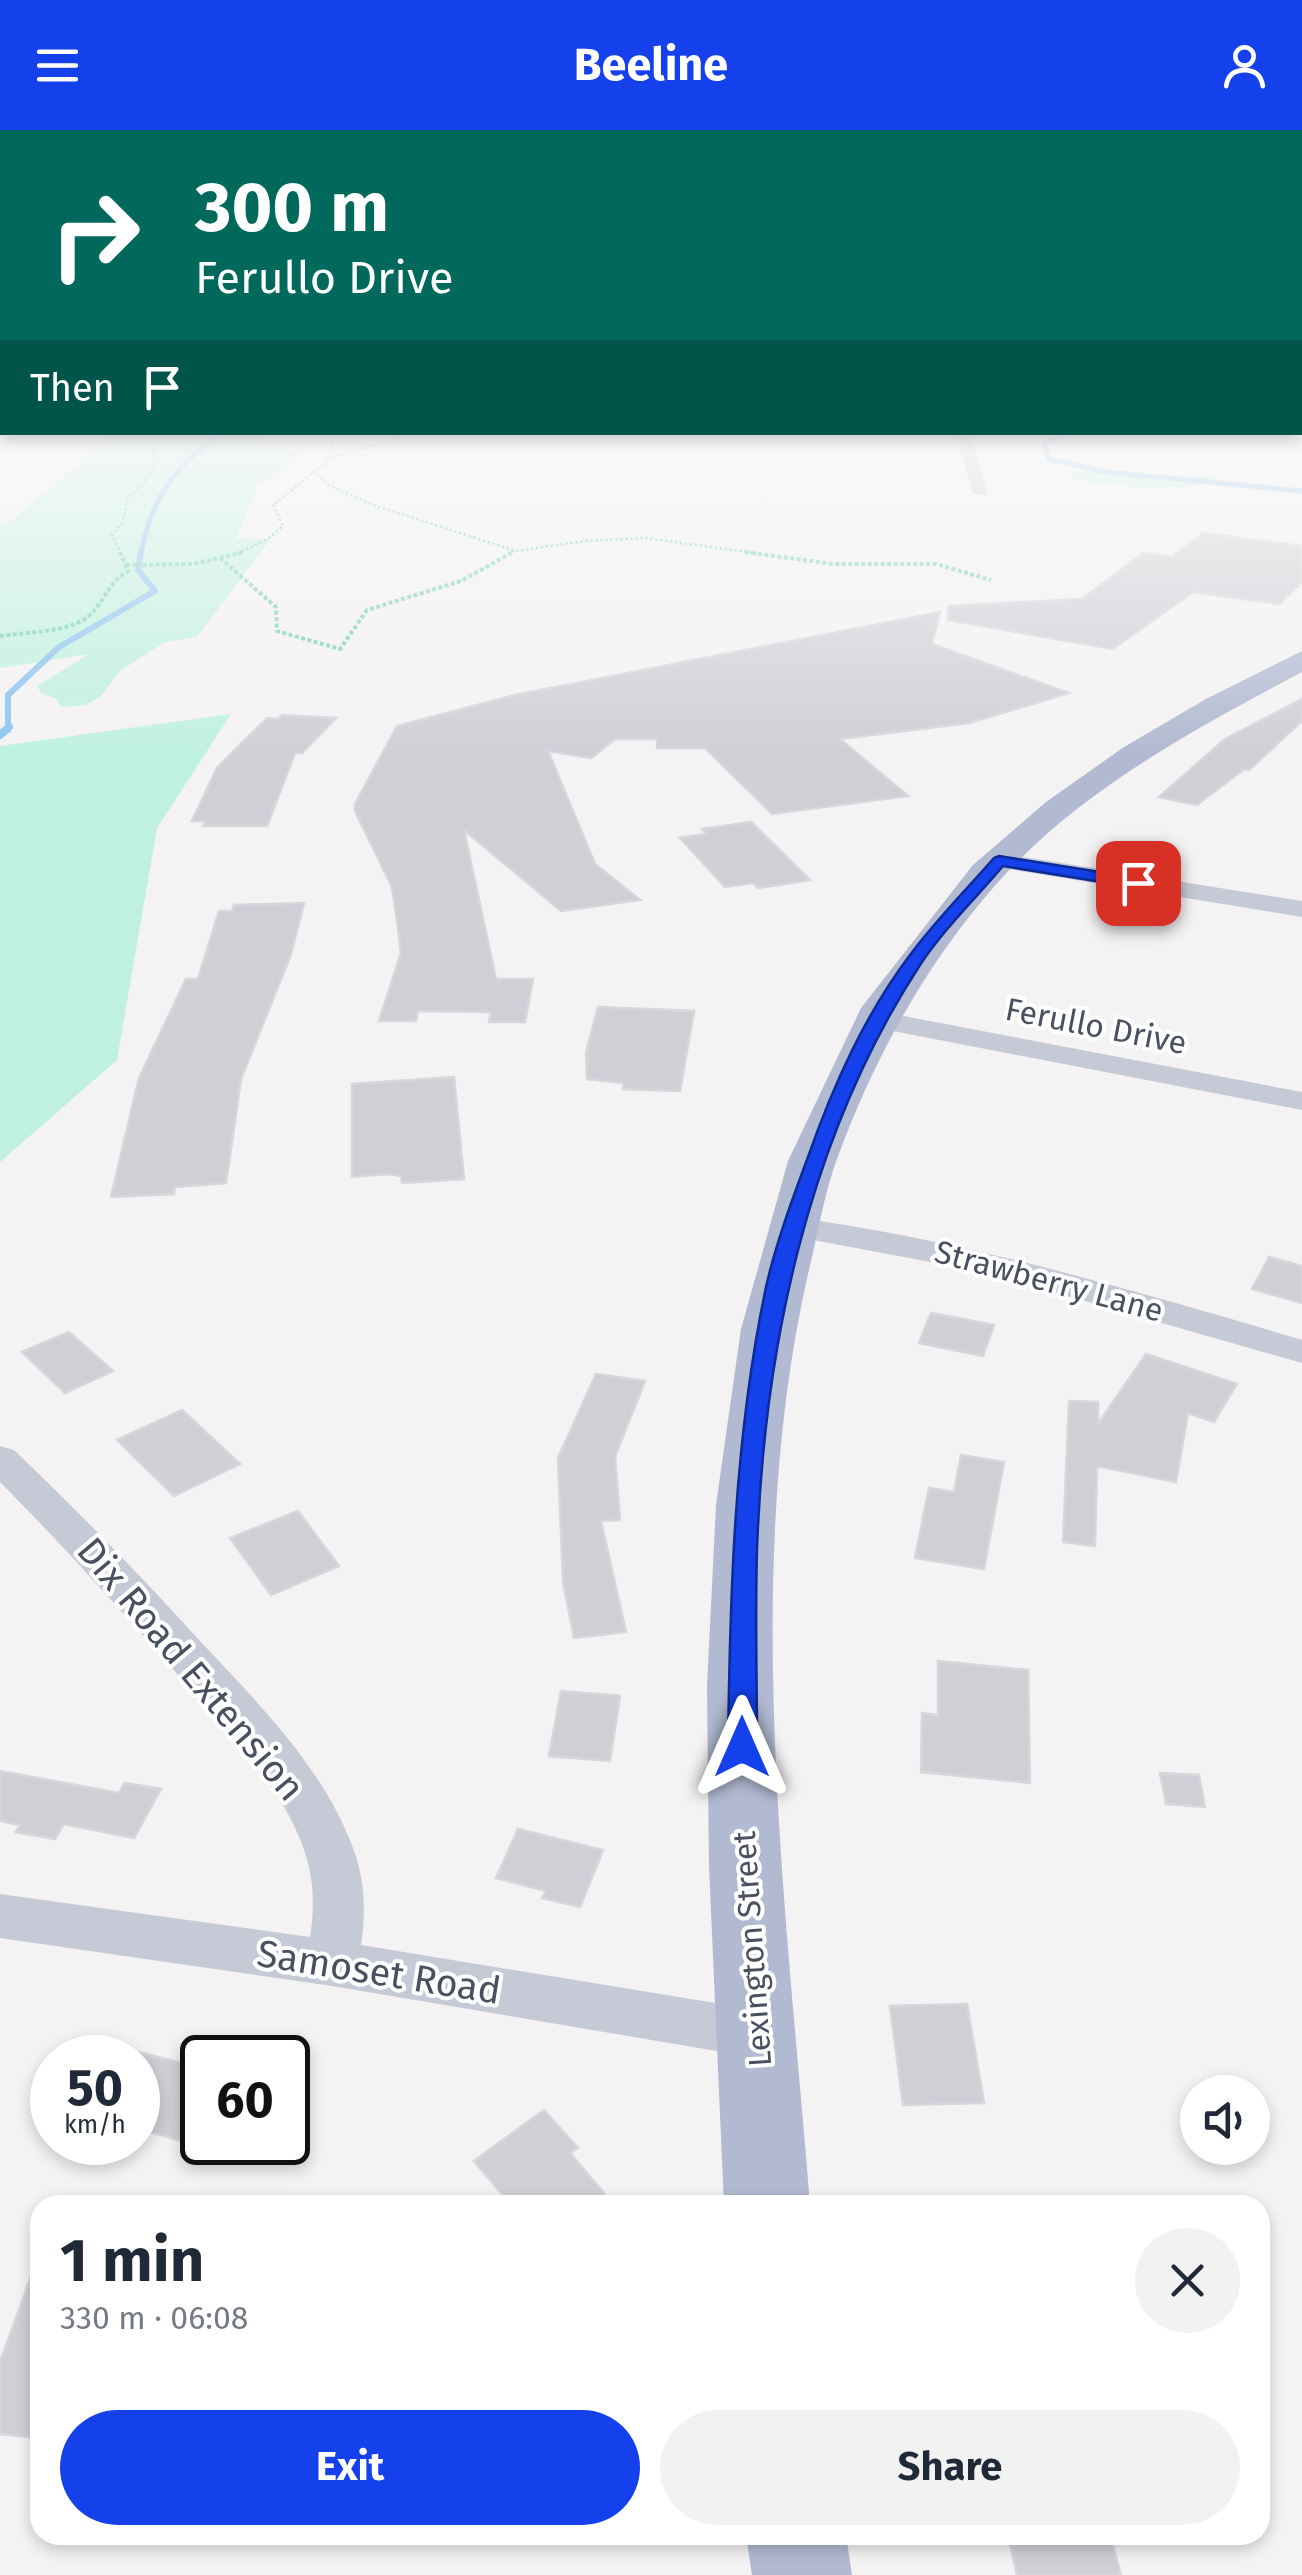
<!DOCTYPE html>
<meta charset="utf-8">
<style>
:root{--surface:#fff;--page:#f2f2f3;--text:#1f2937;--muted:#747a83;--accent:#1441ec}
body{margin:0;font-family:"Fira Sans",sans-serif;background:var(--page);color:var(--text);height:100vh;display:flex;flex-direction:column;font-size:38px;white-space:nowrap}
*{box-sizing:border-box;margin:0}
p{font-size:32px;color:var(--muted)}
.icon{flex:none;width:55px;height:55px;fill:none;stroke:currentColor;stroke-width:2;stroke-linecap:round;stroke-linejoin:round}
.map{position:relative;flex:1;overflow:hidden}
.panel{position:absolute;left:30px;top:2065px;width:1240px;height:350px;display:flex;flex-direction:column;background:var(--surface);border-radius:30px;box-shadow:0 5px 15px #0003}
.panel>*{flex:none}
.guide{position:absolute;left:0px;top:0px;width:1302px;height:305px;box-shadow:0 5px 15px #0003;background:#00695c;color:#fff;overflow:hidden}
.controls{position:absolute;left:1180px;top:1945px;display:grid;gap:20px}
.controls a{display:grid;place-items:center;width:90px;height:90px;border-radius:50%;background:var(--surface);box-shadow:0 5px 15px #0003;font-size:50px}
.speed{position:absolute;left:30px;top:1905px;display:flex;gap:20px;font-size:50px;font-weight:700;text-align:center}
.speed>*{display:grid;place-content:center;width:130px;height:130px;border-radius:50%;background:var(--surface);box-shadow:0 5px 15px #0003;line-height:1}
.speed small{font-size:25px;font-weight:400}
.speed .limit{border:5px solid #111;border-radius:15px;background:#fff;color:#111}
.pin{position:absolute;display:grid;place-items:center;width:85px;height:85px;color:#fff;margin:-42px;border-radius:20px;box-shadow:0 5px 15px #0006}
.me{position:absolute;width:110px;margin:-55px;rotate:0deg;stroke-linejoin:round;filter:drop-shadow(0 0 8px #0008)}
.turn{display:flex;align-items:center;gap:35px;height:210px;padding:0 30px;font-size:45px}
.turn .icon{width:130px;height:130px;stroke-width:2.5}
.turn b{display:block;font-size:70px;line-height:85px}
.then{display:flex;align-items:center;height:95px;padding:0 30px;background:#0003;gap:20px;font-size:38px}
.round{display:grid;place-items:center;flex:none;width:105px;height:105px;border-radius:52px;background:var(--page)}
.summary{display:flex;align-items:center;justify-content:space-between;height:170px;padding:0 30px}
h1{font-size:60px;font-weight:700;line-height:75px}
.primary-button{display:flex;gap:20px;margin-top:auto;padding:20px 30px}
.primary-button a{flex:1;height:115px;border-radius:60px;background:var(--accent);color:#fff;font-size:40px;font-weight:700;line-height:115px;text-align:center}
.primary-button a+a{background:var(--page);color:var(--text)}
header{display:flex;justify-content:space-between;align-items:center;height:130px;padding:0 30px;background:var(--accent);color:#fff;font-size:45px;font-weight:700}
.map>svg:first-child{display:block}
</style>
<header><svg class="icon" aria-label="menu" viewBox="0 0 24 24"><path d="M4 6h16M4 12h16M4 18h16"/></svg>Beeline<svg class="icon" aria-label="person" viewBox="0 0 24 24"><circle cx="12" cy="8" r="4"/><path d="M4 21q1-7 8-7t8 7"/></svg></header>
<div class="map">
<svg width="1302" height="2445" viewBox="0 0 1302 2445">
<rect width="100%" height="100%" fill="#f4f2f2"/>
<g fill="#c0f1df">
<polygon points="108,303 282,303 253,314 303,323 258,356 236,408 271,409 197,507 165,512 120,541 101,566 86,575 62,577 55,568 42,564 37,556 89,524 0,538 0,393 7,394 99,318"/>
<path d="M1092 337 1166 347 1221 346C1199 366 1096 357 1067 346Z"/>
<polygon points="231,584 157,698 117,930 0,1032 0,616"/>
</g>
<g fill="none" stroke-linecap="round" stroke-linejoin="round">
<g stroke="#8cc4f0" stroke-width="5">
<polyline points="1062,302 1065,304 1044,315 1049,329 1106,342 1302,361"/>
<path d="M141 424C151 367 176 335 223 302"/>
</g>
<polyline stroke="#8cc4f0" stroke-width="6" points="8,600 8,565 59,517 155,461 138,440 141,422"/>
<polyline stroke="#8cc4f0" stroke-width="8" points="0,605 9,597"/>
</g>
<g fill="#ced0d6" stroke="#d6d6dd" stroke-width="2.5">
<polygon points="1203,403 1302,416 1302,452 1279,474 1193,462 1113,519 948,490 949,476 1082,469 1143,423 1172,427"/>
<polygon points="940,482 932,514 1069,563 969,593 840,609 908,666 772,684 705,618 657,618 657,609 615,609 591,628 548,621 595,734 640,770 561,781 464,700 496,849 533,849 525,892 489,892 491,882 418,881 416,891 379,891 401,823 398,797 392,757 355,681 355,674 397,596 515,565"/>
<polygon points="1302,569 1302,591 1249,640 1244,639 1197,675 1159,667 1225,609"/>
<polygon points="282,585 336,588 302,623 295,623 267,696 203,696 205,691 192,691 217,638 267,588 278,589"/>
<polygon points="751,692 810,750 758,758 753,753 725,757 680,708 706,704 702,699"/>
<polygon points="304,773 291,824 241,949 226,1053 175,1057 174,1064 111,1067 139,948 186,849 198,849 219,781 232,781 234,775"/>
<polygon points="598,877 694,881 680,961 623,959 624,953 587,949 586,923"/>
<polygon points="454,947 464,1049 402,1053 401,1046 388,1044 352,1047 352,954"/>
<polygon points="1269,1127 1302,1136 1302,1173 1252,1159"/>
<polygon points="931,1183 994,1195 983,1226 919,1213"/>
<polygon points="69,1202 113,1241 65,1263 22,1222"/>
<polygon points="1146,1224 1237,1254 1214,1292 1188,1283 1176,1352 1097,1336 1095,1416 1063,1412 1069,1271 1098,1272 1098,1294"/>
<polygon points="596,1244 645,1251 615,1326 620,1390 601,1391 626,1502 574,1508 563,1451 558,1328"/>
<polygon points="182,1280 240,1334 174,1366 117,1310"/>
<polygon points="961,1325 1004,1332 984,1439 915,1428 929,1358 954,1362"/>
<polygon points="298,1381 339,1436 271,1465 230,1408"/>
<polygon points="938,1531 1028,1540 1030,1653 921,1642 922,1583 938,1585"/>
<polygon points="561,1561 620,1566 610,1631 549,1626"/>
<polygon points="0,1641 119,1663 124,1653 161,1659 134,1708 64,1694 55,1709 16,1702 20,1695 0,1691"/>
<polygon points="1160,1643 1199,1645 1205,1677 1166,1674"/>
<polygon points="518,1699 603,1720 580,1777 542,1768 546,1761 496,1748"/>
<polygon points="967,1874 984,1973 903,1975 890,1876"/>
<polygon points="138,1922 202,1938 202,2016 138,1999"/>
<polygon points="544,1980 578,2018 570,2023 614,2075 511,2075 474,2031"/>
<polygon points="36,2133 40,2134 40,2308 0,2304 0,2232"/>
<polygon points="1008,2405 1110,2405 1121,2445 1017,2445"/>
</g>
<g fill="none" stroke-linecap="round" stroke-linejoin="round">
<g stroke="#77d1b9" stroke-width="2.5" stroke-dasharray="2.5 2.5" stroke-linecap="butt">
<polyline points="331,328 417,302"/>
<polyline points="313,341 328,355 373,375 516,421 584,411 645,408 763,424"/>
<polyline points="121,424 112,404 122,393 128,368 145,352 155,335 152,302"/>
<polyline points="237,424 269,408 283,396 273,375 328,331 334,306 340,302"/>
<polyline points="508,424 514,421"/>
</g>
<g stroke="#77d1b9" stroke-width="4" stroke-dasharray="4 2.5" stroke-linecap="butt">
<polyline points="745,422 833,434 936,434 991,450"/>
<polyline points="220,428 276,477 277,501 340,519 367,480 461,451 513,422"/>
<polyline points="136,435 194,434 243,422"/>
<path d="M0 506C26 502 73 503 92 483 106 468 109 452 128 441L120 422"/>
</g>
<g fill="#c5cad6" fill-rule="evenodd">
<polygon points="956,302 970,302 988,363 986,366 972,363"/>
<polygon points="999,723 1302,771 1302,787 990,736 986,731 990,726"/>
<polygon points="877,881 1302,962 1302,980 867,896 862,890 867,884"/>
<path d="M793 1087C967 1111 1134 1160 1302 1210V1233L984 1142 781 1104 776 1097 781 1090Z"/>
<path d="M0 1316 14 1320C78 1381 140 1445 200 1511 258 1573 323 1637 353 1718 365 1750 366 1781 361 1815L758 1880 777 1887 785 1904 777 1921 758 1928 332 1856 0 1808V1764L310 1807C315 1776 314 1747 303 1717 278 1648 220 1592 172 1538 116 1475 60 1412 0 1352Z"/>
</g>
<g fill="#b1bad1" fill-rule="evenodd">
<polygon points="1300,291 1302,291 1302,305 1294,302 1300,302"/>
<path d="M1302 521V542C1196 598 1081 660 1000 750 927 831 874 928 837 1029 825 1061 819 1097 811 1131 739 1431 786 1770 810 2075H724L709 1736 707 1556 716 1375 741 1199 788 1031 861 878 973 735 1046 672 1124 617 1206 569Z"/>
<polygon points="746,2405 846,2405 852,2445 752,2445"/>
</g>
<polyline stroke="#77d1b9" stroke-width="4" stroke-dasharray="4 2.5" stroke-linecap="butt" points="126,435 136,435"/>
</g>
<linearGradient id="sky" x2="0" y2="1"><stop stop-color="#83baeb"/><stop offset="0.45" stop-color="#faf9f9"/><stop offset="1" stop-color="#faf9f9" stop-opacity="0"/></linearGradient>
<rect width="1302" height="626" fill="url(#sky)"/>
<path fill="#1441ec" stroke="#0d2a99" stroke-width="2.5" d="M999 726 1138 748 1146 753 1138 758 1003 736C976 768 943 800 920 835 808 1007 764 1217 757 1420 755 1485 757 1551 757 1617L753 1625 742 1628 732 1625 728 1617C730 1463 734 1309 766 1157 776 1113 792 1070 808 1027 833 956 864 886 910 825 935 791 966 760 994 728Z"/>
<g text-anchor="middle" dominant-baseline="central" stroke-width="8" stroke-linejoin="round" paint-order="stroke">
<g font-size="32" fill="#495060" stroke="#fff">
<text transform="translate(1096 896) rotate(11)">Ferullo Drive</text>
<text transform="translate(1049 1151) rotate(15)">Strawberry Lane</text>
<text transform="translate(752 1819) rotate(-94)">Lexington Street</text>
</g>
<g font-size="38" fill="#495060" stroke="#fff">
<text transform="translate(191 1539) rotate(50)">Dix Road Extension</text>
<text transform="translate(379 1842) rotate(9)">Samoset Road</text>
</g>
</g>
</svg>
<div class="controls">
<a><svg class="icon" aria-label="sound" viewBox="0 0 24 24"><path d="M4 9h4l5-4v14l-5-4H4zM17 9q2 3 0 6"/></svg></a>
</div>
<div class="speed"><div>50<small>km/h</small></div><div class="limit">60</div></div>
<div class="pin" style="left:1138px;top:753px;background:#d93025"><svg class="icon" aria-label="arrive" viewBox="0 0 24 24"><path d="M6 21V4h12l-3 4 3 4H6"/></svg></div>
<svg class="me" style="left:742px;top:1617px" viewBox="-20 -20 40 40"><path d="M0-17L14 15 0 8-14 15z" fill="#1441ec" stroke="#fff" stroke-width="4"/></svg>
<div class="guide">
<div class="turn"><svg class="icon" aria-label="right" viewBox="0 0 24 24"><path d="M7 20v-9h11M14 6l5 5-5 5"/></svg><div><b>300 m</b>Ferullo Drive</div></div>
<div class="then">Then<svg class="icon" aria-label="arrive" viewBox="0 0 24 24"><path d="M6 21V4h12l-3 4 3 4H6"/></svg></div>
</div>
<section class="panel">
<div class="summary"><div><h1>1 min</h1><p>330 m · 06:08</p></div><a class="round"><svg class="icon" aria-label="close" viewBox="0 0 24 24"><path d="M6 6l12 12M18 6L6 18"/></svg></a></div>
<div class="primary-button"><a>Exit</a><a>Share</a></div>
</section>
</div>
